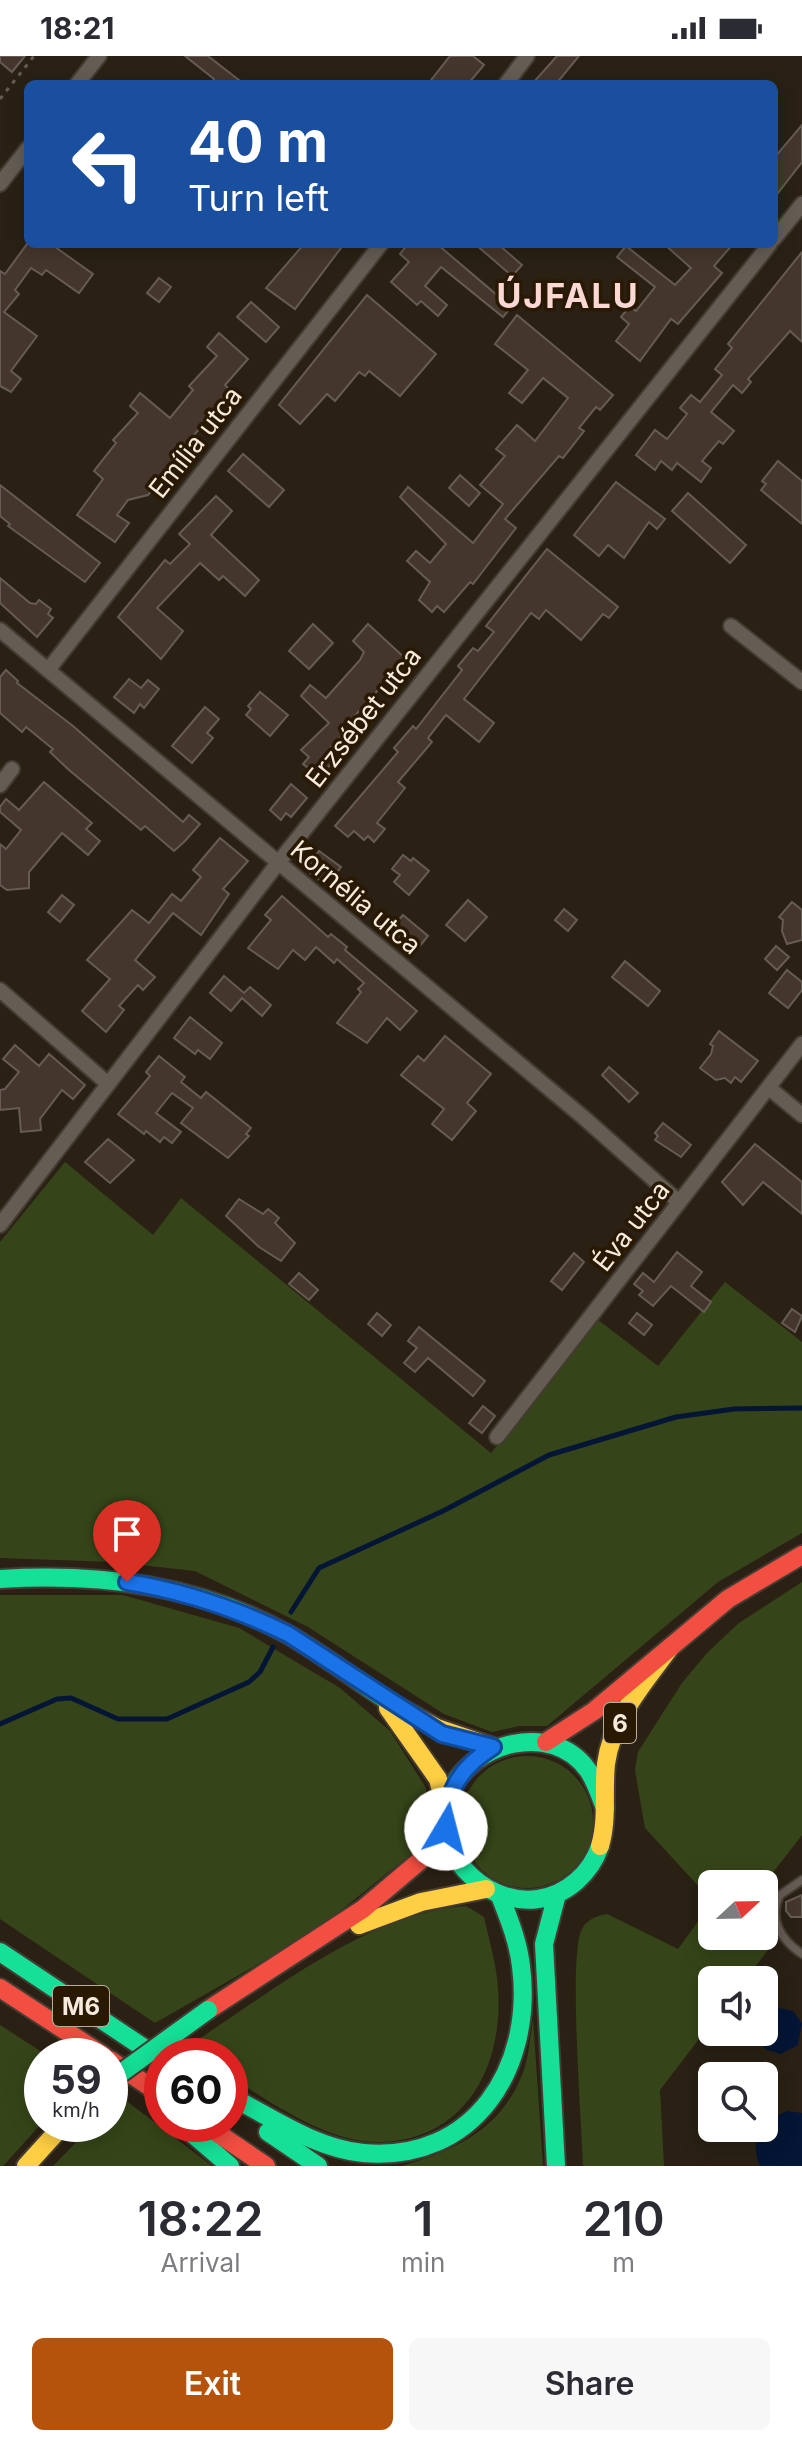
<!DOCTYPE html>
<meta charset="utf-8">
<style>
:root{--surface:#fff;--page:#f7f7f7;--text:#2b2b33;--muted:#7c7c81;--accent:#b45309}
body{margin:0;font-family:Inter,sans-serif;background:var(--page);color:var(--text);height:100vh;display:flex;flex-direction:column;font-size:30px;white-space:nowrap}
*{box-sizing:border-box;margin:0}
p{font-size:26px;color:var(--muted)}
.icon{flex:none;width:44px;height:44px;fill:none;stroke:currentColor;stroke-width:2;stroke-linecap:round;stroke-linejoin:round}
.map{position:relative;height:2110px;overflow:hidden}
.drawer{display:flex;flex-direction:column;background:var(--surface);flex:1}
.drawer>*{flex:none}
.guide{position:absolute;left:24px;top:24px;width:754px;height:168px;border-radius:12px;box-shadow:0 4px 20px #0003;background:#1a4fa0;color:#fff;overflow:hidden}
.needle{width:52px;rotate:68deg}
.tools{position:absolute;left:698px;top:1814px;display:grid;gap:16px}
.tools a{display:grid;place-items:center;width:80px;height:80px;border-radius:12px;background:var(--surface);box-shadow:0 4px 20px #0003;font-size:40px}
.speed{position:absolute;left:24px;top:1982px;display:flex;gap:16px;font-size:40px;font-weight:700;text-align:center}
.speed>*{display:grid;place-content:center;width:104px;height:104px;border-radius:50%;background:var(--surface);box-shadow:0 4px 20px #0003;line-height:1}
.speed small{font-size:20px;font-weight:400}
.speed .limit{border:12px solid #d22;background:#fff;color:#111}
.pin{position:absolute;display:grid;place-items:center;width:68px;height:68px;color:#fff;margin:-82px -34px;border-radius:50% 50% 50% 0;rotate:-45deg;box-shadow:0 0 8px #0007}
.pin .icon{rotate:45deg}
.me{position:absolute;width:88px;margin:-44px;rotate:8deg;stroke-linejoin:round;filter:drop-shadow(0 0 6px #0008)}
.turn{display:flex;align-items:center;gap:28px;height:168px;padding:0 32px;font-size:36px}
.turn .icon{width:104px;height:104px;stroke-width:2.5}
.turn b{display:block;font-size:56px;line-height:68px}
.eta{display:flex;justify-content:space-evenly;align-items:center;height:136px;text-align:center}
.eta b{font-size:48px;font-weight:600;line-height:56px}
.primary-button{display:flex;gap:16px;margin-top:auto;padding:16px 32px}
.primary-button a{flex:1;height:92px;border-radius:12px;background:var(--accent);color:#fff;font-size:32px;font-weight:600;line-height:92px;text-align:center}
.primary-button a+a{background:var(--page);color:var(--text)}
.status{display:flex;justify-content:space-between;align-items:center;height:56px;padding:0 40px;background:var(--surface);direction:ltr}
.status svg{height:22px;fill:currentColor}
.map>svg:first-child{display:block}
</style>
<div class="status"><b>18:21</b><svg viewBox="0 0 49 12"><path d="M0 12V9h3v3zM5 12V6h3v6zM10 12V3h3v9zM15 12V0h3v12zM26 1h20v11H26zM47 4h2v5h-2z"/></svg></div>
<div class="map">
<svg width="802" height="2110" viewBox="0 0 802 2110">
<rect width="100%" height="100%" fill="#2a2114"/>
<g fill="#364519">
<polygon points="65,1106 153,1179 181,1142 491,1397 597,1263 658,1310 725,1226 802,1286 802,1477 718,1526 547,1670 519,1670 492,1676 444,1658 308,1571 195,1515 113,1506 0,1502 0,1186"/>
<path d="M802 1526V1779L764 1828H712V1880H759L771 1890 745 1924H712V1966L660 2034 664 2110H583C582 2071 568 1898 582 1873 587 1863 597 1860 607 1858L678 1893 702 1860 706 1846 701 1833 645 1772 635 1714 638 1696 682 1627 707 1597 739 1567Z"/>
<polygon points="0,1539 123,1539 239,1572 340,1632 390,1675 426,1732 429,1777 416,1794 314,1876 155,1967 0,1863"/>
<circle cx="527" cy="1766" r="66"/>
<path d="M466 1850 484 1861C488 1879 493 1897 496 1915 509 1997 473 2084 380 2086 327 2087 273 2047 230 2021V2000H192L182 1994C264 1942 367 1856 466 1850Z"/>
<path d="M533 1963 543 2110H401C453 2096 501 2073 522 2019 529 2002 530 1981 533 1963Z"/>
<polygon points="0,1969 48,2000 42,2000 42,2067 3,2110 0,2110"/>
<polygon points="120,2040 212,2110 53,2110 94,2068 110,2068 110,2051"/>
</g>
<g fill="#041535">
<polygon points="775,1951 793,1955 802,1967 798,1989 781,1998 765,1993 756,1979 764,1976 764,1957"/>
<path d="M787 2055 802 2057V2110H760C748 2083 763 2065 787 2055Z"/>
</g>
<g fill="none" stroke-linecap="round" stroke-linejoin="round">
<g stroke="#041535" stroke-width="5">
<polyline points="291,1556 319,1512 443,1455 549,1399 676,1361 734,1353 802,1352"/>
<polyline points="0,1668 57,1643 71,1642 118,1663 167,1663 249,1626 260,1616 273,1591"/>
</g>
</g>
<g fill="#44362c" stroke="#665c53" stroke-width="2">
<polygon points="0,0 25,0 12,16 0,6"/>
<polygon points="185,0 208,0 244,28 211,28 214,23"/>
<polygon points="450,0 473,0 484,9 468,28 428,28"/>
<polygon points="557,0 579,0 556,28 532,28"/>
<polygon points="802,69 802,106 774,142 774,102"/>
<polygon points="27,188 51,188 93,218 79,237 46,214 42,219 31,212 15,234 19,238 4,256 37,280 11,315 21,323 11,336 0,330 0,215 5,218"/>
<polygon points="304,188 344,188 295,253 266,232"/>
<polygon points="408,188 437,188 511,251 503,261 441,211 425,230 447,249 438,260 421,245 417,249 391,226 409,206 400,198"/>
<polygon points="475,188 498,188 522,209 512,220"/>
<polygon points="664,188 733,188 714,210 722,217 678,268 671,263 640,305 616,285 629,268 621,261 630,250 636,255 655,231 617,201 626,190 675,229 691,212"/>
<polygon points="802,196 802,286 790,275 748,323 751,326 742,337 733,329 711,356 734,375 723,388 719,385 702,405 711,412 701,426 677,407 672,414 661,405 655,414 636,399 655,374 667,383 687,358 680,352 691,339 700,346 722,319 715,313 732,292 728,288"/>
<polygon points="159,222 171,231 159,246 147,237"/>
<polygon points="367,239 436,298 400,340 369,315 365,320 359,316 335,345 327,338 300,368 279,349"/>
<polygon points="251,246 279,271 266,286 237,261"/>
<polygon points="517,259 613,339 600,354 596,351 579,372 584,375 563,402 559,400 505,463 516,472 473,528 470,526 444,556 437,550 432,556 419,544 430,526 407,505 416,495 430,507 446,488 400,441 408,431 473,487 503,448 480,429 505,400 496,393 517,369 535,385 568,342 543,322 522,347 509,337 528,314 495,288"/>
<polygon points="219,277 248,303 225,329 230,334 203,364 205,366 179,397 182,400 148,439 128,444 117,459 129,467 115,486 77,459 103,423 94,415 116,387 113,384 138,357 130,350 140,337 170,362 193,334 189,330 217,300 207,291"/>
<polygon points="243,398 284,434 269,451 228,415"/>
<polygon points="778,405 802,425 802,468 761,434 766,428 762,425"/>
<polygon points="460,419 480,437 469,450 449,432"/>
<polygon points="616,426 665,463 657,473 649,466 624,502 608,489 599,500 574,479"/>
<polygon points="0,429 100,507 85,526 8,470 10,468 0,460"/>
<polygon points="688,437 746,489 730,507 672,455"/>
<polygon points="216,440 232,455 211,479 259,524 245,540 223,520 219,524 200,507 157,552 183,575 161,603 118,561 165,504 170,508 190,488 179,478"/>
<polygon points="547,493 618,551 609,562 603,558 581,584 546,554 539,563 531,557 464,643 494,667 479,686 446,659 428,682 432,686 398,726 405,732 377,767 385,773 374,786 368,780 364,784 354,775 348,781 335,770 398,696 394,692 413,670 416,673 462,614 458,610 473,592 478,595 494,576 486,570"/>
<polygon points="0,522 30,547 36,548 39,544 51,553 48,558 53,562 37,581 0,547"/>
<polygon points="313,568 333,587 309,613 289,595"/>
<polygon points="368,568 406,603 351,664 355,667 327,695 336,702 320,721 303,708 309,701 301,694 329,667 301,640 310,629 326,642 360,604 364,596 353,585"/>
<polygon points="6,614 18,625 17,627 73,670 183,766 189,759 200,768 185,785 174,795 145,770 141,774 69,714 50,696 53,693 26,671 22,676 0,657 0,621"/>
<polygon points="129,623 141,632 148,624 159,633 144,652 140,648 134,657 114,641"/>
<polygon points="260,636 288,659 270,680 246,659 251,653 248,650"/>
<polygon points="205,651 219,663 207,677 213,682 192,707 172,690"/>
<polygon points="44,726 92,767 86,773 100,785 88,799 62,777 29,816 29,832 7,834 0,829 0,788 6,793 21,774 0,756 0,751 6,743 19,754"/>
<polygon points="291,728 307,742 291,761 286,757 281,764 270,754"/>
<polygon points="220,782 248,805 223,833 229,838 201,879 173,857 135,904 155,921 143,934 138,929 119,950 124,954 106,976 82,955 110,923 87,904 132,854 149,867 172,838 181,845 201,821 193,814"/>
<polygon points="319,795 341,811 327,830 305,813"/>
<polygon points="403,799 411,805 413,802 429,815 409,839 394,826 400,819 392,813"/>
<polygon points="62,839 74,849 60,866 48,856"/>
<polygon points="282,840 328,881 331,878 347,891 345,894 417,955 400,974 387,962 367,987 337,967 361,936 358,933 364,927 337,903 334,907 316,891 305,904 293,894 278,913 248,892 271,864 265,859"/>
<polygon points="468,844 487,861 465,885 446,869"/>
<polygon points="792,846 802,854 802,884 787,888 782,875 783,864 779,861"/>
<polygon points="564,853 577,864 568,875 555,864"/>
<polygon points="403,859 428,880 415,896 389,875"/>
<polygon points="776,890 789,901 777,914 765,903"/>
<polygon points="625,905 660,935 648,950 612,921"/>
<polygon points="787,914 802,926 802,934 788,952 769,937"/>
<polygon points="224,920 244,937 250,931 271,949 262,960 242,942 231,955 210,937"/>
<polygon points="190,961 222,987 210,1003 198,994 195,998 174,982"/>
<polygon points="719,975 758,1005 741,1026 735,1021 731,1027 725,1022 716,1024 700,1012 711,998 713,990 710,988"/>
<polygon points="445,980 491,1018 467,1047 476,1055 452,1084 432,1068 444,1053 401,1019 418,1000 424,1005"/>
<polygon points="15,989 39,1010 49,998 85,1029 73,1043 62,1034 40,1063 41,1074 21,1076 19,1052 0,1054 0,1034 5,1033 19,1016 3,1003"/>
<polygon points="159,1000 185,1021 181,1026 201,1042 206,1036 251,1072 246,1078 249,1080 228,1102 181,1067 193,1052 172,1037 156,1057 181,1076 172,1087 164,1081 160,1086 146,1075 144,1078 118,1058 150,1020 146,1016"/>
<polygon points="609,1011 638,1037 629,1046 602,1019"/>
<polygon points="663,1067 691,1089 681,1101 655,1084 658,1080 655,1077"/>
<polygon points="108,1083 134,1104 110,1127 85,1106"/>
<polygon points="755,1088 802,1126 802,1158 763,1126 743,1149 722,1126"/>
<polygon points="239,1143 263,1158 268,1153 279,1162 275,1167 295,1187 281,1205 259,1191 226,1160"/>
<polygon points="677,1196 702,1216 691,1230 711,1246 704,1256 671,1230 653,1250 639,1239 643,1235 634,1228 643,1217 654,1226"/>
<polygon points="574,1197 584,1206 562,1234 551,1225"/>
<polygon points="299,1217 318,1234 309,1244 289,1228"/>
<polygon points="792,1253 802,1260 795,1276 782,1267"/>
<polygon points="377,1257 391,1269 382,1280 368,1268"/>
<polygon points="637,1257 652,1269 644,1279 629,1267"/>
<polygon points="419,1271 485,1325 473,1340 428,1302 415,1316 404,1307 417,1292 408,1285"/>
<polygon points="483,1350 495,1360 482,1377 469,1367"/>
<polygon points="802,1839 802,1861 791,1861 786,1855 786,1846"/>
</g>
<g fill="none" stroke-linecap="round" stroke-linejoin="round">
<defs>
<path id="lane" d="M802 1824 780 1839C768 1863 781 1884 802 1898"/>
<g id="street">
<polyline points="77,28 99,0"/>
<polyline points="506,28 527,0"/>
<polyline points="0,128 28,92"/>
<polyline points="774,183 802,148"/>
<polyline points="731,570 802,626"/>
<polyline points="0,574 583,1061 679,1146"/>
<polyline points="48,614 381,188"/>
<polyline points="0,729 12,713"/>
<polyline points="0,934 107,1027"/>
<polyline points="769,1032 802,1059"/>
<polyline points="0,1169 278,807 770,188"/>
<polyline points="497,1381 802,988"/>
</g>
<g id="fast">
<path d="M0 1523C101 1517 200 1529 289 1579 322 1598 353 1622 385 1643"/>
<path d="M600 1790C591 1817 567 1839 538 1843 483 1851 426 1791 450 1736 472 1686 552 1665 587 1713 595 1723 600 1740 605 1752"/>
<polyline points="0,1896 162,2004"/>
<path d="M230 2040C272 2062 315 2092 363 2097 474 2107 534 2012 521 1910 518 1885 509 1863 500 1840"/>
<polyline points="181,2068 230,2110"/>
<polyline points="268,2076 318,2110"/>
<polyline points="556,2110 544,1888 557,1838"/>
</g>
<g id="slow">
<polyline points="385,1643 437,1672 493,1691"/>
<polyline points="388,1652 438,1723 446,1754"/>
<path d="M600 1790C608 1763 603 1735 606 1708 612 1663 643 1628 669 1593"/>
<polyline points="359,1869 421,1846 486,1833"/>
<polyline points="26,2110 64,2068"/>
</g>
<g id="jam">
<polyline points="546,1686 594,1655 728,1543 802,1499"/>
<polyline points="0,1932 104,2000"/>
<polyline points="208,1954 363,1853 448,1781"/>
<polyline points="110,2004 162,2039"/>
<polyline points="204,2068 266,2110"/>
</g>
</defs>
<use href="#lane" stroke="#443c32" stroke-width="11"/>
<use href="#street" stroke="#443c32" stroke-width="18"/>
<use href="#fast" stroke="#443c32" stroke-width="22"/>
<use href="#slow" stroke="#443c32" stroke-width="22"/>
<use href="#jam" stroke="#443c32" stroke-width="22"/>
<polyline stroke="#645d55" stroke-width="3" stroke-dasharray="4 6" stroke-linecap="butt" points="0,43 34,0"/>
<use href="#lane" stroke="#655d54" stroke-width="7"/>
<use href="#street" stroke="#655d54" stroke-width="14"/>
<use href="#fast" stroke="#16e098" stroke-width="18"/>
<use href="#slow" stroke="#ffcf43" stroke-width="18"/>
<use href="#jam" stroke="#f24e42" stroke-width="18"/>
<defs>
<polyline id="fast-bridge" points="110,2025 208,1954"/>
</defs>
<use href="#fast-bridge" stroke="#443c32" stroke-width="22" stroke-linecap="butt"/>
<use href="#fast-bridge" stroke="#16e098" stroke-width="18"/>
</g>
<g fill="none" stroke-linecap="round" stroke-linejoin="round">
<defs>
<path id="route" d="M127 1526C183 1535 237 1553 288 1578L442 1678 493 1691C462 1710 445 1735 446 1773"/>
</defs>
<use href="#route" stroke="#114b97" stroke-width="20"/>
<use href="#route" stroke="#1a73e8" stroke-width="14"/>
</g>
<g text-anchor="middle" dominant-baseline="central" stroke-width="7" stroke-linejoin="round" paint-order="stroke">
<g fill="#291902" stroke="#b8ac9b" stroke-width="2">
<rect x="604" y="1647" width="32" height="40" rx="6"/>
<rect x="53" y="1930" width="56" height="40" rx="6"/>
</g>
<g font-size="24" font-weight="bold" fill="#f6ebdd">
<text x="620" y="1667">6</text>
<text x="81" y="1950">M6</text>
</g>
<g font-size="26" fill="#f6ebdd" stroke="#291902">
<text transform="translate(195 386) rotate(-52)">Emília utca</text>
<text transform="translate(363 661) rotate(-52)">Erzsébet utca</text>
<text transform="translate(356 841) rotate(40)">Kornélia utca</text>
<text transform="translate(631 1170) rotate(-52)">Éva utca</text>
</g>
<g font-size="34" font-weight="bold" letter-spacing="2" fill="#fbd8d3" stroke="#291902">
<text x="568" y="239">ÚJFALU</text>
</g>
</g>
</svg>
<div class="tools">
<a><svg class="needle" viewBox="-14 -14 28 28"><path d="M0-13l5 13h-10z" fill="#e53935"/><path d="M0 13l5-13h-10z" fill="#7c7c81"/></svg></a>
<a><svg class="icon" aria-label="sound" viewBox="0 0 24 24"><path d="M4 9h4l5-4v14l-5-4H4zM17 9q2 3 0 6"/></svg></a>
<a><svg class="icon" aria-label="search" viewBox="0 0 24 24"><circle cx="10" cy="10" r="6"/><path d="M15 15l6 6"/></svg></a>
</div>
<div class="speed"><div>59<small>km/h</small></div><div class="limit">60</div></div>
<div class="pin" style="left:127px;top:1526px;background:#d93025"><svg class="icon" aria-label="arrive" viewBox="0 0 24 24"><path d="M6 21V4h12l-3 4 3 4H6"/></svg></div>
<svg class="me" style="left:446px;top:1773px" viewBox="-20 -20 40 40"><circle r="19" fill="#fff"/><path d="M0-13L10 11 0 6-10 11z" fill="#1a73e8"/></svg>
<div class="guide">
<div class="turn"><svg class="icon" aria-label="left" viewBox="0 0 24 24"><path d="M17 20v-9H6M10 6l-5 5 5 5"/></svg><div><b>40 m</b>Turn left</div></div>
</div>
</div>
<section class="drawer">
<div class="eta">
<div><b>18:22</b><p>Arrival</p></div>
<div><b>1</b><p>min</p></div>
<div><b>210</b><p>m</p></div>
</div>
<div class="primary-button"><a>Exit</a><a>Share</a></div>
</section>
